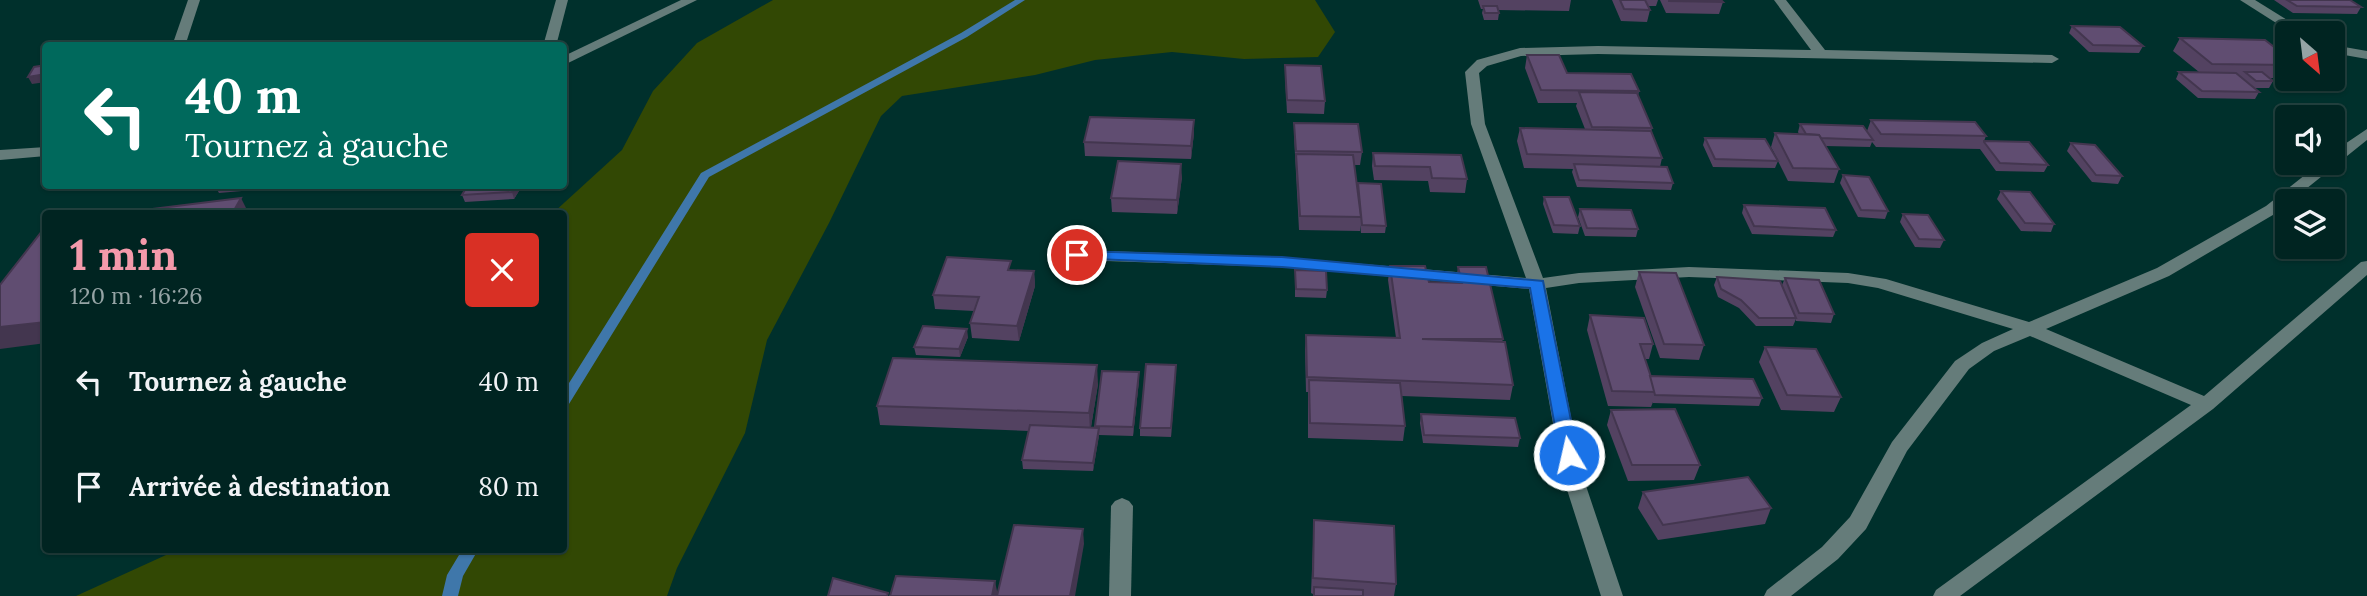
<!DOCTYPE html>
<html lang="fr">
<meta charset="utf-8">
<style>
:root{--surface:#002421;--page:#0e302e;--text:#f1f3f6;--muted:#95a4a5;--line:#22413f;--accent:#f39aab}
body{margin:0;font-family:Lora,serif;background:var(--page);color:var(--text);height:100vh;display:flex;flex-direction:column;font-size:26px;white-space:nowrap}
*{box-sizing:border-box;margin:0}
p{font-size:23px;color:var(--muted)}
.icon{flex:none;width:38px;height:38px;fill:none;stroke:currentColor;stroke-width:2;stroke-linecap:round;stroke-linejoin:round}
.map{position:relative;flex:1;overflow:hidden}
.drawer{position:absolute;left:42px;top:210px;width:525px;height:343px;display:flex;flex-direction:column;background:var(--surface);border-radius:7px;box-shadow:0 2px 5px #0004,0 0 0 2px var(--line)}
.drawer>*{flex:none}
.guide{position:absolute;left:42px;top:42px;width:525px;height:147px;border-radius:7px;box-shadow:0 2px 5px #0004,0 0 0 2px var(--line);background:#00695c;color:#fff;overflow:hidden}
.needle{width:46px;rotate:152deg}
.buttons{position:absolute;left:2275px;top:21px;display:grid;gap:14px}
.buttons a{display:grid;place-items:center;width:70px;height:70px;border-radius:7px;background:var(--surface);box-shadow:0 2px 5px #0004,0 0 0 2px var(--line);font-size:35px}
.pin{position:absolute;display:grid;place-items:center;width:60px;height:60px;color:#fff;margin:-30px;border:4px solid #fff;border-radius:50%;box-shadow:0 2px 7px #0007}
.me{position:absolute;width:77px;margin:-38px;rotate:351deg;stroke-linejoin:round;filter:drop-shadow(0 0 5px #0008)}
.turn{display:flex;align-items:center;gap:24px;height:147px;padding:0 28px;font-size:32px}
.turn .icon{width:91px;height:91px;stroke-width:2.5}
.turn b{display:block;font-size:49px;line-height:60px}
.round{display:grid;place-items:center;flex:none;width:74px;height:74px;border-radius:7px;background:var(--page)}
.overview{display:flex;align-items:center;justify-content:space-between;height:119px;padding:0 28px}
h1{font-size:42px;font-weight:700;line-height:52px;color:var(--accent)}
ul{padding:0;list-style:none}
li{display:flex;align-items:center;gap:21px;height:105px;padding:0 28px}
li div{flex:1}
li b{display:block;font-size:26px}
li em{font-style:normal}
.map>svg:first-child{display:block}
</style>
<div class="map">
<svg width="2367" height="596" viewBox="0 0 2367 596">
<rect width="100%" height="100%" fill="#00302c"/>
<polygon fill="#324804" points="773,0 1315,0 1335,32 1318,57 1244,59 1172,52 1095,60 1035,75 902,96 881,116 829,223 767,340 745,433 677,568 667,596 76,596 177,550 564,550 564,214 553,213 622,150 653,91 697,43"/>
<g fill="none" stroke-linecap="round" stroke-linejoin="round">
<g fill="#3f77aa" fill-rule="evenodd">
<polygon points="1015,0 1025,0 967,37 709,177 569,404 564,405 564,391 701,173 961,33"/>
<polygon points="462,550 478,550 463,576 458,596 442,596 447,575"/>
</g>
<g fill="#657c7a" fill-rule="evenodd">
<polygon points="188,0 200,0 185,46 172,46"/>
<polygon points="556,0 568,0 556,46 543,46"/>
<polygon points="681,0 697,0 564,65 564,56"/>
<polygon points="1774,0 1786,0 1825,50 2052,55 2059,59 2052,63 1598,54 1521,56 1487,66 1479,73 1485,124 1543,278 1579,273 1689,267 1848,273 1886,279 2029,322 2157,268 2266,206 2320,163 2333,163 2333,152 2367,129 2367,140 2291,201 2287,201 2287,205 2278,212 2169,276 2046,329 2204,396 2361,262 2367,261 2367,275 2213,409 1960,596 1933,596 1936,590 2191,405 2030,336 1994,351 1969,369 1907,451 1866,529 1838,559 1791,596 1764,596 1767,590 1822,547 1850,517 1892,442 1955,361 1982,343 2013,329 1878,288 1848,283 1689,277 1579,283 1546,288 1582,474 1623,596 1601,596 1562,474 1529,289 1282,267 1077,260 1069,255 1077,250 1282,257 1526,278 1471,124 1465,72 1477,60 1520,48 1598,46 1811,50"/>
<polygon points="2240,0 2255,0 2308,33 2292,33"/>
<polygon points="2333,45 2367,51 2367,59 2333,53"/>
<polygon points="46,147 46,156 0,160 0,150"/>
<polygon points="1122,498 1129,501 1133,506 1131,596 1109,596 1111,506 1115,501"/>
</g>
</g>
<g fill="#534261">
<polygon points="1478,0 1571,0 1569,11 1498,10 1499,13 1498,20 1484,20 1482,13 1483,9 1481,9"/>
<polygon points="1612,0 1658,0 1656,6 1648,6 1650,10 1647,22 1621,21"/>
<polygon points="1660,0 1721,0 1723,2 1719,14 1666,13"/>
<polygon points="2274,0 2350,0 2361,7 2357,14 2293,13"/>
<polygon points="2072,26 2143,46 2139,53 2089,52 2069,33"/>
<polygon points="2180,38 2287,57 2287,78 2269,78 2273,81 2269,88 2254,88 2259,92 2255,99 2198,98 2176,79 2179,72 2199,72 2173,51"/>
<polygon points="1527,55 1567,73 1639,91 1638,96 1652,128 1651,132 1662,158 1660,167 1673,183 1671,190 1577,187 1572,172 1573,169 1524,168 1517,141 1520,128 1585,129 1576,106 1577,103 1538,103 1525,68"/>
<polygon points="1285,65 1325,101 1324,114 1287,113 1285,78"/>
<polygon points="2294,79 2324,79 2332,85 2328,92 2306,91 2293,80"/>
<polygon points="1194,120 1194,133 1191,159 1085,156 1084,142"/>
<polygon points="1871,120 1986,136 1984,141 2048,165 2044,172 1996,171 1980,149 1876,147 1872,142 1870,147 1825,146 1839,169 1834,183 1788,181 1778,161 1775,168 1713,167 1703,145 1705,138 1778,160 1771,147 1775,133 1799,134 1798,132 1800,124 1867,131"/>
<polygon points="1294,123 1362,152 1360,165 1354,165 1357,189 1358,183 1386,226 1385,233 1361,233 1360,225 1360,231 1299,230 1294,136"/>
<polygon points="2071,143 2122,176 2118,184 2092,182 2067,151"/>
<polygon points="1373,153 1461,155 1467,179 1465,193 1430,192 1428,181 1374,180 1372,166"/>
<polygon points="1843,175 1888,211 1885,219 1858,217 1840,183"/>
<polygon points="1182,177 1177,214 1112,212 1111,198"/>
<polygon points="215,186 298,186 219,193"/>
<polygon points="522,186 514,199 465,202 462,195"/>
<polygon points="2001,191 2054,224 2051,232 2021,231 1997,199"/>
<polygon points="1544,197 1580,226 1578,234 1553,233 1543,204"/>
<polygon points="1744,205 1836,230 1833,237 1752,234 1742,213"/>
<polygon points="1580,209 1638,229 1636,237 1585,236 1578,217"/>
<polygon points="1903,214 1944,240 1940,248 1915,247 1900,222"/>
<polygon points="1390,266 1429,282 1456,283 1458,267 1503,339 1502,342 1513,385 1510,400 1402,396 1405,426 1403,441 1308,438 1308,392 1306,392 1305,349 1306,335 1396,338 1388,280"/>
<polygon points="1012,270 1034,271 1035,286 1019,341 972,338 970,323 974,311 935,309 933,295"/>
<polygon points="1295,270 1327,290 1326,298 1295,297"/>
<polygon points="1639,272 1704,345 1699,360 1660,358 1635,287"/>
<polygon points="1717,277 1782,285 1785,278 1834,314 1831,323 1796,321 1796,319 1793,326 1756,326 1739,308 1718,297 1714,285"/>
<polygon points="1590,315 1653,344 1649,359 1645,359 1650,376 1762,398 1759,406 1653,403 1653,402 1651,407 1608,406 1587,330"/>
<polygon points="968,337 960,357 916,355 914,347"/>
<polygon points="1765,347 1841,397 1834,412 1781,410 1759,362"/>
<polygon points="1176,365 1171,437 1140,436 1140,428"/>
<polygon points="1102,371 1139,380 1133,436 1099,435 1093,471 1023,469 1022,460 1029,431 880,425 877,406 1098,384 1091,427 1095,428"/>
<polygon points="1611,410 1700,465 1694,480 1628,481 1607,425"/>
<polygon points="1421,414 1520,438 1518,447 1423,443 1420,423"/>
<polygon points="1643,492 1771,508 1765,524 1658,540 1638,508"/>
<polygon points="1314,520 1396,584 1394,596 1313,596 1313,594 1311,593"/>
</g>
<g fill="#43364f">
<polygon points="46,74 46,82 32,84 28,77"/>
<polygon points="1194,120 1194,133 1191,159 1191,146"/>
<polygon points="1181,164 1182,177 1177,214 1177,200"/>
<polygon points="515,186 522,186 514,199 512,192"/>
<polygon points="241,198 249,214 232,214"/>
<polygon points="1034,271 1035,286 1019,341 1017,326"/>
<polygon points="46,322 46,343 0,349 0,327"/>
<polygon points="967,329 968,337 960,357 959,349"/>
<polygon points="1097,365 1098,384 1090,433 1089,413"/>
<polygon points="1176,365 1176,373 1171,437 1171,428"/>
<polygon points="1139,372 1139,380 1133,436 1133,427"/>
<polygon points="1099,428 1099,436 1093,471 1093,463"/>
<polygon points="1083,529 1084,544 1075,596 1070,596"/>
<polygon points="995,581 998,596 992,596"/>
</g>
<g fill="#604d71" stroke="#43364f" stroke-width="2">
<polygon points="1620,0 1645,0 1650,10 1624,9"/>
<polygon points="1669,0 1721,0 1723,2 1669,1"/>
<polygon points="2287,0 2350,0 2361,7 2297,6"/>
<polygon points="1483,6 1497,6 1499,13 1485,13"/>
<polygon points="2072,26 2120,27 2143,46 2093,45"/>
<polygon points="2180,38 2265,40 2287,57 2287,65 2212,64"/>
<polygon points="1527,55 1559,55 1567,73 1631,74 1639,91 1541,90"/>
<polygon points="46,65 46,74 28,77 34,67"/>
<polygon points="1285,65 1321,66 1325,101 1287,100"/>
<polygon points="2179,72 2236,73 2259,92 2202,91"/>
<polygon points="2245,72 2262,72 2273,81 2256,81"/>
<polygon points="2304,79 2324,79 2332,85 2311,84"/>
<polygon points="1579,92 1637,93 1652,128 1592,127"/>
<polygon points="1090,117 1194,120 1191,146 1084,142"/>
<polygon points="1871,120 1975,122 1986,136 1881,134"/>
<polygon points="1294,123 1358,124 1362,152 1296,151"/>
<polygon points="1800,124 1863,126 1873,140 1821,138 1819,135 1806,134"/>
<polygon points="1520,128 1651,131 1662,158 1527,154"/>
<polygon points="1775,133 1819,135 1839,169 1793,168"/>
<polygon points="1705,138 1765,139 1778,161 1715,159"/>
<polygon points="1984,141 2029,142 2048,165 2000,163 1984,142"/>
<polygon points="2071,143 2095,145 2122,176 2096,175"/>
<polygon points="1373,153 1461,155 1467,179 1432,178 1430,167 1375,166"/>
<polygon points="1296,154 1353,155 1361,217 1300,216"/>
<polygon points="1118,161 1181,164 1177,200 1111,198"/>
<polygon points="1574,164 1667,167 1673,183 1579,180"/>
<polygon points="1843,175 1869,177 1888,211 1861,210"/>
<polygon points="1358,183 1381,184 1386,226 1362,225"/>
<polygon points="467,186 515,186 512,192 462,195"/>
<polygon points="2001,191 2030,192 2054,224 2025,223"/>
<polygon points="1544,197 1569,197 1580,226 1554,225"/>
<polygon points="241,198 232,214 112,214"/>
<polygon points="1744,205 1825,208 1836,230 1754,226"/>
<polygon points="1580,209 1631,210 1638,229 1587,228"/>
<polygon points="1903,214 1928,215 1944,240 1919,239"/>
<polygon points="46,226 46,322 0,327 0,285"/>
<polygon points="947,257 1011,261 1008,270 1034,271 1017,326 970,323 979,297 933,295"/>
<polygon points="1390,266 1425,266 1429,282 1462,283 1458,267 1486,267 1503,339 1422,339 1505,342 1513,385 1307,377 1306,335 1400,338"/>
<polygon points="1295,270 1326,271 1327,290 1296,289"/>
<polygon points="1639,272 1676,273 1704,345 1664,344"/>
<polygon points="1717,277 1780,281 1796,318 1759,318 1741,300 1721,289"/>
<polygon points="1785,278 1819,280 1834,314 1799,313"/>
<polygon points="1590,315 1644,318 1653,344 1640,344 1656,392 1612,391"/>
<polygon points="923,326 967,329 959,349 914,347"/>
<polygon points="1765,347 1816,349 1841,397 1787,395"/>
<polygon points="893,358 1097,365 1089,413 877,406"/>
<polygon points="1146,364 1176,365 1171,428 1140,428"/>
<polygon points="1102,371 1139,372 1133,427 1095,426"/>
<polygon points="1650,376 1753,379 1762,398 1655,395"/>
<polygon points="1309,380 1400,383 1405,426 1310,423"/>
<polygon points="1675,409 1700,465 1632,465 1611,410"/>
<polygon points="1421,414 1515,418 1520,438 1424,435"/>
<polygon points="1030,425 1099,428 1093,463 1022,460"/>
<polygon points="1748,477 1771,508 1663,525 1643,492"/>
<polygon points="1314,520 1394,526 1396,584 1313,578"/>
<polygon points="1014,525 1083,529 1070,596 997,596"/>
<polygon points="896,576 995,581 992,596 890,596"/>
<polygon points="833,578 888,593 887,596 828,596"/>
<polygon points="1314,587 1363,590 1363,596 1314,596"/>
</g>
<polygon fill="#1a73e8" stroke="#114b97" stroke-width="2" points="1077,251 1282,257 1543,281 1578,455 1575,460 1562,460 1560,455 1530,288 1282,267 1072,258 1069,255 1072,252"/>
</svg>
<div class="buttons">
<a><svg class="needle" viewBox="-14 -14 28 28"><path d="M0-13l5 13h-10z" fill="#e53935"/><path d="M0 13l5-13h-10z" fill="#95a4a5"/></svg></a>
<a><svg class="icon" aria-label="sound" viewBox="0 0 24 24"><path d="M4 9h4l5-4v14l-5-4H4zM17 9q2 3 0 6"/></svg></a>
<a><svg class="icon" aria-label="layers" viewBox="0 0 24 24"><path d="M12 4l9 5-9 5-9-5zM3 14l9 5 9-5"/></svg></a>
</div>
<div class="pin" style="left:1077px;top:255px;background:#d93025"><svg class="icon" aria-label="arrive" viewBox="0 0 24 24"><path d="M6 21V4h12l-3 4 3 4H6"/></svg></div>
<svg class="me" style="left:1569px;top:455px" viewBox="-20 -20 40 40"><circle r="17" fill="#1a73e8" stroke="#fff" stroke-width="3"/><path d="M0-11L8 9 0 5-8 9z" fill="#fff"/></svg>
<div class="guide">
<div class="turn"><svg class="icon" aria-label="left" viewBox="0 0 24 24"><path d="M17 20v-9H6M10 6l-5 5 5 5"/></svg><div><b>40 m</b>Tournez à gauche</div></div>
</div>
<section class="drawer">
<div class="overview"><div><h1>1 min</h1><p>120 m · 16:26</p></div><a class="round" style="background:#d93025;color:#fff"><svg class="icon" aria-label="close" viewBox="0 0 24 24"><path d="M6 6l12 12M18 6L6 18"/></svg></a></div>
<ul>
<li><svg class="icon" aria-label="left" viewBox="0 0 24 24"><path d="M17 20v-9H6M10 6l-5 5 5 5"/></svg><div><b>Tournez à gauche</b></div><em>40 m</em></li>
<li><svg class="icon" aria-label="arrive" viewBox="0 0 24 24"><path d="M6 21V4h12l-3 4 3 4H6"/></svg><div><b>Arrivée à destination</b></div><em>80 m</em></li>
</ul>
</section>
</div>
